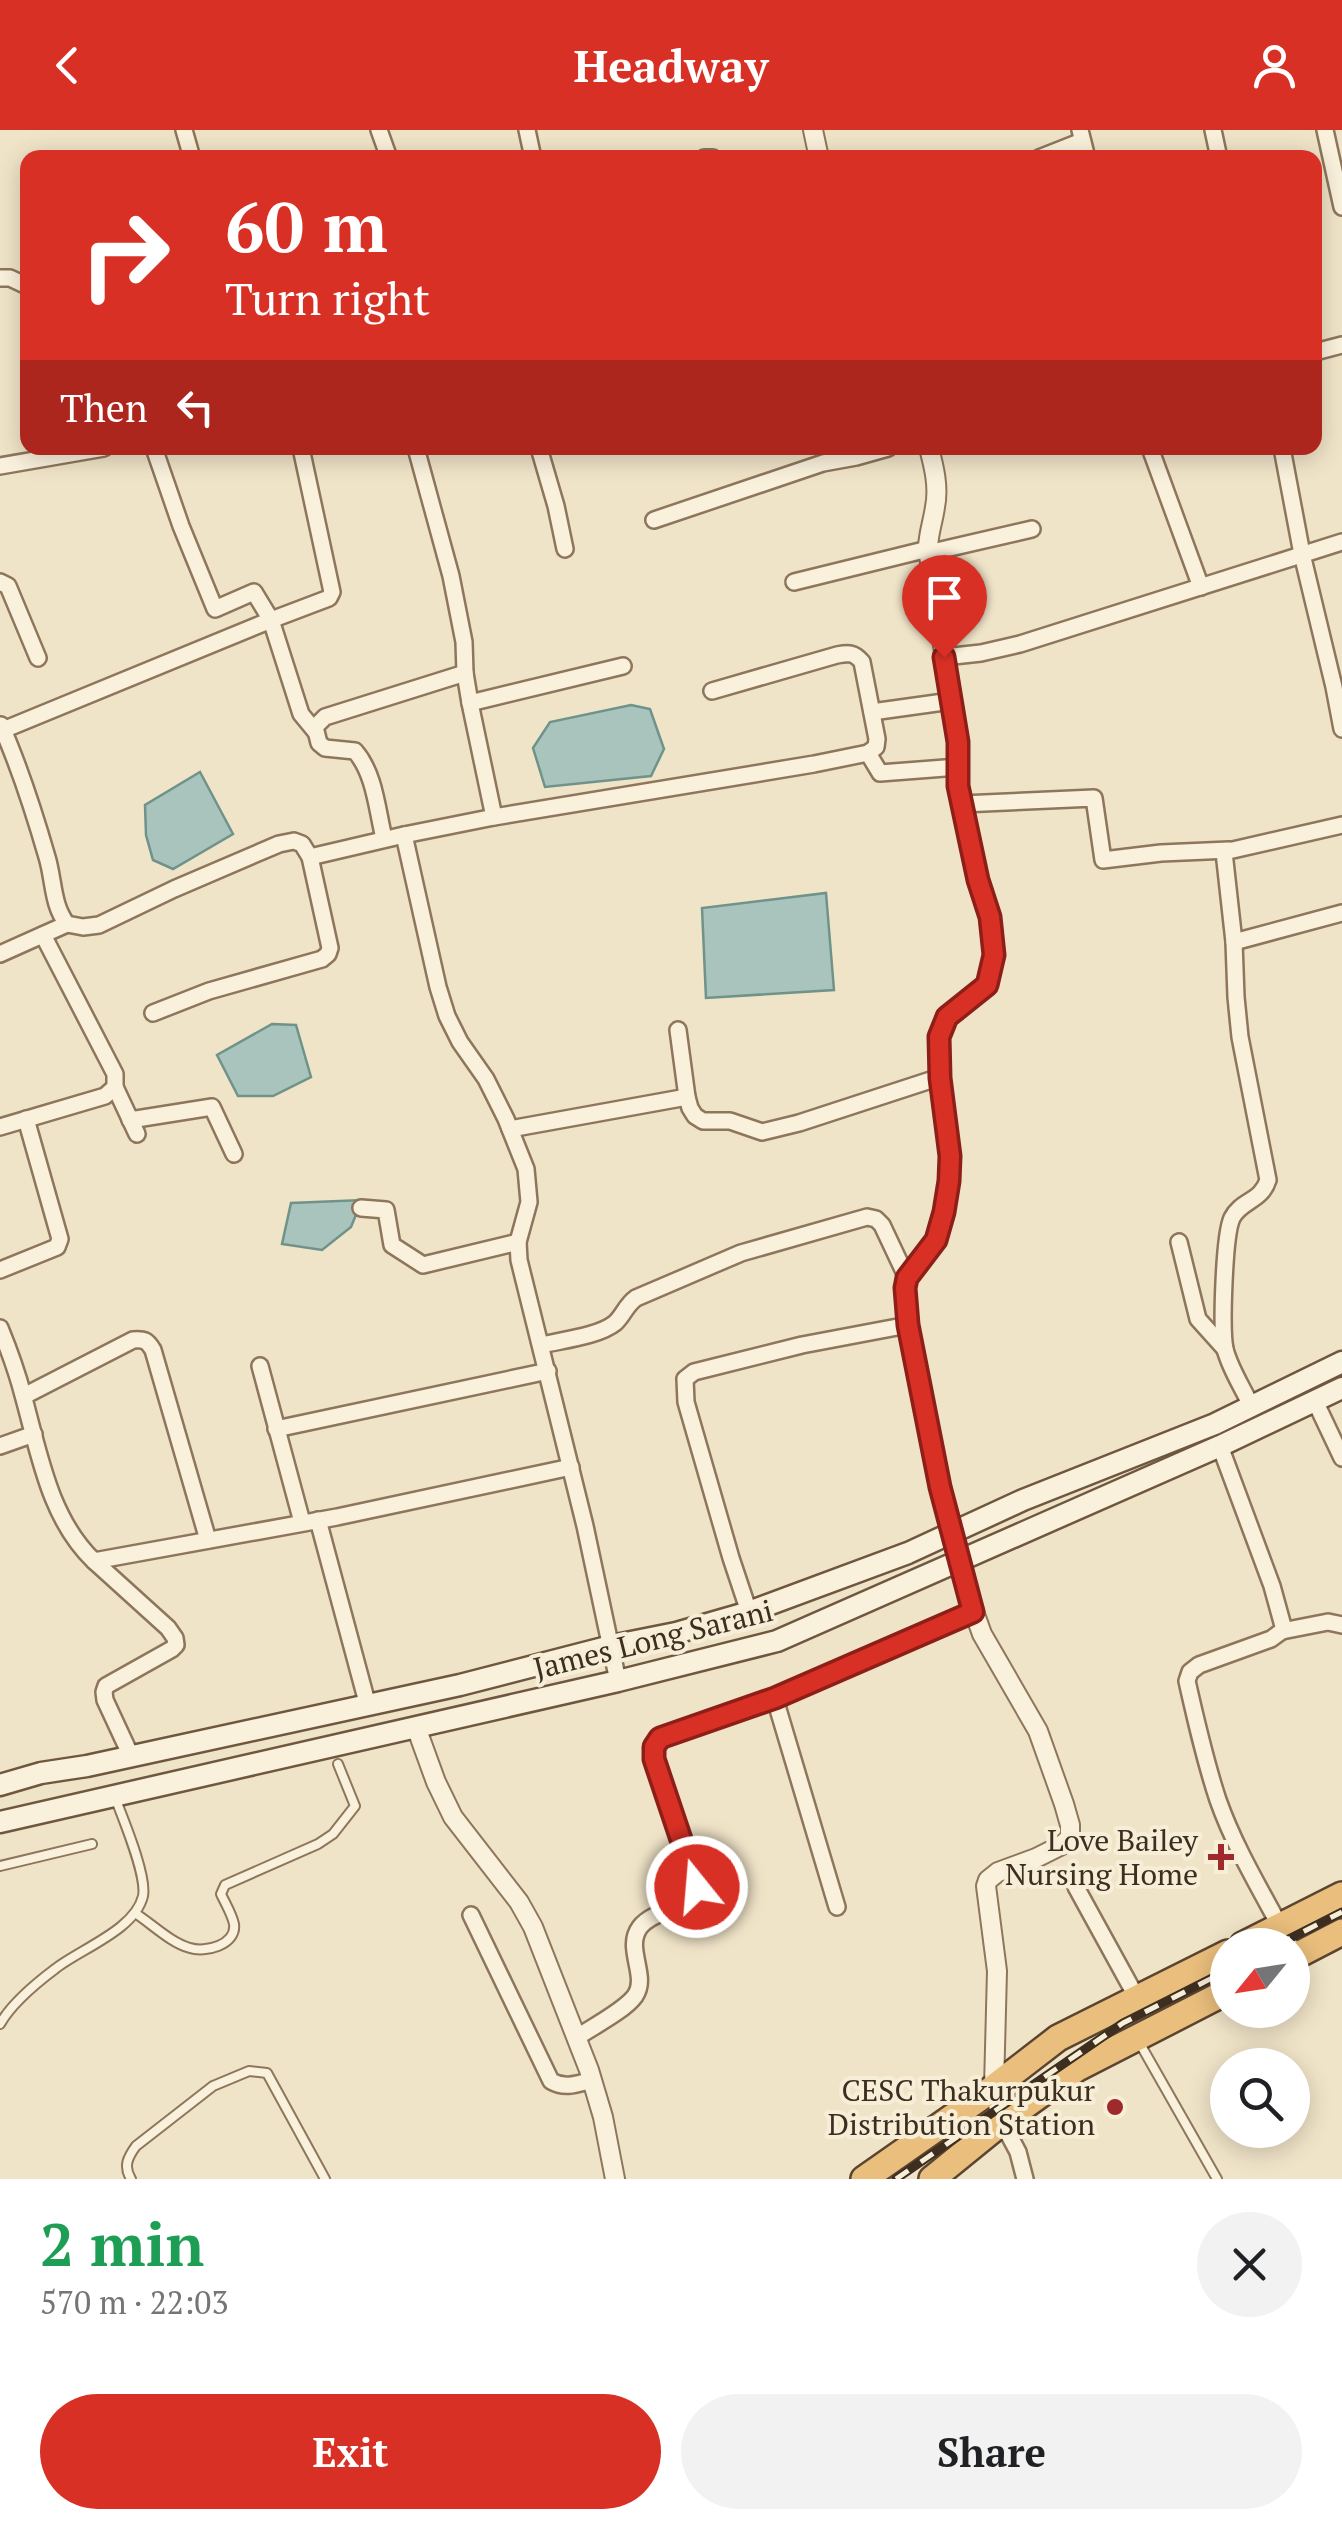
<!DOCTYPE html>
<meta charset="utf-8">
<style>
:root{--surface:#fff;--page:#f2f2f2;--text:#202124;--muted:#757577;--accent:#d93025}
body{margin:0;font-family:"PT Serif",serif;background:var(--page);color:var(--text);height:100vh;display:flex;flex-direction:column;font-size:38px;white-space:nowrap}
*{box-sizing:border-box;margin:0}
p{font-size:32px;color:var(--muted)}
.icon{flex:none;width:55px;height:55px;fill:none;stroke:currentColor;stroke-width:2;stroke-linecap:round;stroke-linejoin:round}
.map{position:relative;height:2049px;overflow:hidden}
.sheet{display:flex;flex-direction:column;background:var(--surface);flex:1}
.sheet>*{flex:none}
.guide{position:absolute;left:20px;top:20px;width:1302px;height:305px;border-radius:20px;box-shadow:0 5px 25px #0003;background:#d93025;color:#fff;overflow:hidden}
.needle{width:65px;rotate:240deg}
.buttons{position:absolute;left:1210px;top:1798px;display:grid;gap:20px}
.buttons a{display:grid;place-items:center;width:100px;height:100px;border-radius:50%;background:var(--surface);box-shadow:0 5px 25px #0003;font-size:50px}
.pin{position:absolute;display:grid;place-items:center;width:85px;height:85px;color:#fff;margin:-102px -42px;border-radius:50% 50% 50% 0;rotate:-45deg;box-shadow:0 0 10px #0007}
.pin .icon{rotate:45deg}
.me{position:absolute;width:110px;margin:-55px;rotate:343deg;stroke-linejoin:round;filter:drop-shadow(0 0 8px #0008)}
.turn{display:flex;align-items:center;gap:35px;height:210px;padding:0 40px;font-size:45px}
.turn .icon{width:130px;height:130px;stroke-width:2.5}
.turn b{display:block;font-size:70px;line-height:85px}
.then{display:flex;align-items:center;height:95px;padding:0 40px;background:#0003;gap:20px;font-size:38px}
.round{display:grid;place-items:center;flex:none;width:105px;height:105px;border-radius:52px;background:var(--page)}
.head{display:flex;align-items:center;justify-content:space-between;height:170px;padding:0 40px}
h1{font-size:60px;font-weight:700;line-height:75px;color:#1e9e55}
.primary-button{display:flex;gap:20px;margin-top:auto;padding:20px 40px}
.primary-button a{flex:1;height:115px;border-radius:60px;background:var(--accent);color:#fff;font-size:40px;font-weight:700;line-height:115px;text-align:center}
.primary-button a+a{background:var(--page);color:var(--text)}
header{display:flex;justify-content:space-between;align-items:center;height:130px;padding:0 40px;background:var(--accent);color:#fff;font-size:45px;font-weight:700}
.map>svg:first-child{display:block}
</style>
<header><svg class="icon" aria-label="back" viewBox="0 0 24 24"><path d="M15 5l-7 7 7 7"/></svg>Headway<svg class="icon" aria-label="person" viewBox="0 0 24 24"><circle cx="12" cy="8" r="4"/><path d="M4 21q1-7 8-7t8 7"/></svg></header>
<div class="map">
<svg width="1342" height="2049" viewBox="0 0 1342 2049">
<rect width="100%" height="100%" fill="#f0e4c8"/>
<g fill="#a9c4bc" stroke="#6f938a" stroke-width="2.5">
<polygon points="631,575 650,579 664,619 651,646 545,657 533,618 550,592"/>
<polygon points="200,642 233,704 173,739 153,730 146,705 145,675"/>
<polygon points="826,763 834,860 706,868 702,778"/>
<polygon points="272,894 296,895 311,947 273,966 238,966 217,925"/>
<polygon points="362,1070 351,1097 322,1120 282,1114 291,1073"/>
</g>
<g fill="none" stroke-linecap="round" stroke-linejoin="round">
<defs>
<g id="service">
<polyline points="0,1736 92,1714"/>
<path d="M135 1783C152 1794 171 1813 190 1818 205 1823 237 1815 234 1794 232 1784 225 1773 221 1764L225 1755 318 1714 333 1704 355 1676 338 1634"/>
<path d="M0 1894C12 1873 35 1854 55 1839 80 1819 135 1800 143 1766 147 1746 124 1691 116 1670"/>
<polyline points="1139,1912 1217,2049"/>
<path d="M131 2049C123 2036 128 2027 136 2016L213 1956 249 1941 267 1943 325 2049"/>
</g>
<g id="minor">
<polyline points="184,0 192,28"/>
<polyline points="379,0 389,28"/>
<polyline points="527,0 533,28"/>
<polyline points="1080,0 1087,28"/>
<polyline points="1213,0 1219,28"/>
<polyline points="1325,0 1342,77"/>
<polyline points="704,28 713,28"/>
<polyline points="1039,28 1082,11"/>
<polyline points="0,148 10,148 27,156"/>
<polyline points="1315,222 1342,215"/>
<polyline points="154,318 181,396 215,479 254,462 271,490 301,584 315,601"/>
<polyline points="416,318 451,446 464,512 465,543 470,573 494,687 404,705 438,857 447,886 460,912 486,949 506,989 526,1039 529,1072 518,1112 519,1130 585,1396 618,1551"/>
<polyline points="539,318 556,376 565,419"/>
<polyline points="1150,318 1201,457"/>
<polyline points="1282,318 1302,424 1334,557 1342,599"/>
<polyline points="0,336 104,318"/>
<polyline points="654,390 823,333 856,327 888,318"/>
<polyline points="928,423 1032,399"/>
<polyline points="0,452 8,456 38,528"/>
<polyline points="794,452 928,419"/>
<polyline points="944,527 981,523 1020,514 1342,412"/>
<polyline points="470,573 623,536"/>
<polyline points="872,582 951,571"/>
<path d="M1 595C20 638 34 682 47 727 54 750 52 775 67 794L83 797 99 795 174 759 279 714 294 711 302 714 310 727"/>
<polyline points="3,600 271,490 329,468 332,462 301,318"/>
<polyline points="868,623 880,643 958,637"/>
<polyline points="962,674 1094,668 1103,730 1161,723 1229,720"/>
<path d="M494 687 814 634 868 623 876 617 877 609 862 532C854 522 848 523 837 525L712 561"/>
<path d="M384 708C377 680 375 644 355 621L325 618 319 613 315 597 325 587 465 543"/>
<polyline points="1234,812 1342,783"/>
<polyline points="0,824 67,794"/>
<polyline points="153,883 209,861 322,829 328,824 330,818 310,727 404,705"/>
<polyline points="678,900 687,967 690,978 695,986 703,991 730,991 762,1002 799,993 940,947"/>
<polyline points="115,957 137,1004"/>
<polyline points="130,990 212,977 234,1024"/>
<polyline points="0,997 105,966 115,957 115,944 43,805"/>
<polyline points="510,999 687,967"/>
<polyline points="361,1078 386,1080 392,1115 423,1135 518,1112"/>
<polyline points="1179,1112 1198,1189 1225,1219"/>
<polyline points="0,1140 57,1117 60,1109 26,989"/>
<path d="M0 1198C9 1220 17 1242 23 1265 39 1322 49 1388 94 1431L337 1387 571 1337"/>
<path d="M542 1215C562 1210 599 1206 615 1193 623 1186 626 1175 636 1168L741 1123 867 1087 876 1089 882 1095 907 1148"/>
<polyline points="260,1236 302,1392"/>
<path d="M24 1266 133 1210C144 1209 147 1210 153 1220L208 1410"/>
<polyline points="1315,1271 1342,1328"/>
<path d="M1251 1276C1243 1258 1230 1239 1225 1219 1221 1199 1224 1105 1232 1088 1241 1070 1261 1072 1268 1050L1240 907 1236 867 1234 812 1224 722 1342 695"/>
<polyline points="276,1299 548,1241"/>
<polyline points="0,1316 34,1304"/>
<path d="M1220 1316 1272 1456 1283 1496 1282 1501 1271 1509 1199 1535 1190 1542 1187 1551C1196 1591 1205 1631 1218 1670 1236 1721 1265 1767 1290 1815"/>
<polyline points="318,1390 368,1576"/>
<polyline points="94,1431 168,1498 175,1508 176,1515 172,1519 106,1556 104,1562 105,1570 131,1626"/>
<polyline points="749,1482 731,1428 686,1272 685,1249 694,1242 802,1215 908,1195"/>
<polyline points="1282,1501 1328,1492 1342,1495"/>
<polyline points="775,1569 837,1777"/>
<polyline points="1076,1757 1137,1868"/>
<path d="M471 1785 551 1951C565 1959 577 1954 592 1950"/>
<path d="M576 1908C592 1897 624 1881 635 1866 649 1846 624 1818 640 1797 654 1779 689 1780 697 1757L654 1629 655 1617 660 1608 775 1569 973 1483"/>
<polyline points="1002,1992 1018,2022 1025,2049"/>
</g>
<g id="tertiary">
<polyline points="813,0 819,28"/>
<path d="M929 318C934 337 939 357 935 377 933 392 928 404 928 419L958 612V657L979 751 990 787 994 825 987 855 947 887 939 907 940 947 950 1025 949 1051 944 1083 935 1111 907 1148 905 1158 908 1195 940 1357 961 1430 967 1462 982 1504 1038 1601 1064 1674 1070 1695V1708L1062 1715 1036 1728 998 1742 988 1750 986 1756 997 1841 994 1957 1002 1992"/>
<polyline points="416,1597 436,1652 453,1687 519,1772 533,1797 589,1940 603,1987 615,2049"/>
</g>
<g id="secondary">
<polyline points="0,1655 41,1643 87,1636 460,1555 611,1516 676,1503 749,1482 908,1423 1023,1370 1215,1294 1342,1232"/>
<polyline points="0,1692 618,1551 777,1511 1220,1316 1342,1258"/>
</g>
<g id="trunk">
<polyline points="1243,1815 1342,1765"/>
<polyline points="1292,1828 1342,1802"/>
<polyline points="864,2049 984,1965 1058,1908 1228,1823"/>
<polyline points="932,2049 1002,1992 1076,1939 1228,1861"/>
</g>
</defs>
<use href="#service" stroke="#8d765c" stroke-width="12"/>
<use href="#minor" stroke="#8d765c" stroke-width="20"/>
<use href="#tertiary" stroke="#8d765c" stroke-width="22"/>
<use href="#secondary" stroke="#6f573f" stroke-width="25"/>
<use href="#trunk" stroke="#5b4430" stroke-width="30"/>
<use href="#service" stroke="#faf1dc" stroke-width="8"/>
<use href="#minor" stroke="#faf1dc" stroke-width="15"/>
<use href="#tertiary" stroke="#faf1dc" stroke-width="18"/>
<use href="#secondary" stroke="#faf1dc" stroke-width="20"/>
<use href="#trunk" stroke="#eabe7c" stroke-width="25"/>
<defs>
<g id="rail">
<polyline points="1277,1815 1342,1782"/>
<polyline points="896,2049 1123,1893 1228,1840"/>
</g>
</defs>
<use href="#rail" stroke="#3d2e20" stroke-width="9"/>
<use href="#rail" stroke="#f7eed8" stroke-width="5" stroke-dasharray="15" stroke-linecap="butt"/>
</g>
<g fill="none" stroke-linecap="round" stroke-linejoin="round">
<defs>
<polyline id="route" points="697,1757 654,1629 654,1617 660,1608 775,1568 973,1482 940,1357 908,1195 905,1158 907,1148 936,1110 944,1082 949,1051 950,1026 940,948 939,907 947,887 987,855 994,825 990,787 978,750 958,656 958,612 944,527"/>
</defs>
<use href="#route" stroke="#8d1f18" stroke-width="25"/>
<use href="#route" stroke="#d93025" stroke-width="18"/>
</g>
<g fill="#9e2a2b" stroke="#f7eed8" stroke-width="4">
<path d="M1216 1712h10v10h10v10h-10v10h-10v-10h-10v-10h10z"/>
<circle cx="1115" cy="1977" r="10"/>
</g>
<g text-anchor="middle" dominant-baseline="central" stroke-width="8" stroke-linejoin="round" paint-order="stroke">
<g font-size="30" fill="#3d2e20" stroke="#f7eed8">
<text transform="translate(653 1509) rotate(-14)">James Long Sarani</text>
</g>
<g font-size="30" fill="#3d2e20" stroke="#f7eed8" text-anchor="end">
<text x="1198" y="1710">Love Bailey<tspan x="1198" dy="34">Nursing Home</tspan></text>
<text x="1095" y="1960">CESC Thakurpukur<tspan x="1095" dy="34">Distribution Station</tspan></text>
</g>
</g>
</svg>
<div class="buttons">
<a><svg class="needle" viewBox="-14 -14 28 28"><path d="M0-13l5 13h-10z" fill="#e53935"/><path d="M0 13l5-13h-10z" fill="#757577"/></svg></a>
<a><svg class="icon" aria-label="search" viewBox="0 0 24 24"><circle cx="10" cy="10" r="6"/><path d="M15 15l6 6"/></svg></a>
</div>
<div class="pin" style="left:944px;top:527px;background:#d93025"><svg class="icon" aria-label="arrive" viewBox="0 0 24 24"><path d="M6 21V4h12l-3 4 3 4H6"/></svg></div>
<svg class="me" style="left:697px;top:1757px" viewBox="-20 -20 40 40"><circle r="17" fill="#d93025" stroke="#fff" stroke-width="3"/><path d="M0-11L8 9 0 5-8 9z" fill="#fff"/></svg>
<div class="guide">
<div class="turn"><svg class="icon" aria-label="right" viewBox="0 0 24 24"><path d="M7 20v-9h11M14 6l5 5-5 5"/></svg><div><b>60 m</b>Turn right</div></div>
<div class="then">Then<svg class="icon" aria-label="left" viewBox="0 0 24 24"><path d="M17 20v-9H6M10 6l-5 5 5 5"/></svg></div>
</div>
</div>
<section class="sheet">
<div class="head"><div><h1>2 min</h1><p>570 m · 22:03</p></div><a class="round"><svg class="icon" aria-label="close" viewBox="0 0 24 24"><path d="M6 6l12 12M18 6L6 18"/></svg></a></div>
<div class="primary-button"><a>Exit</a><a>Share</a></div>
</section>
